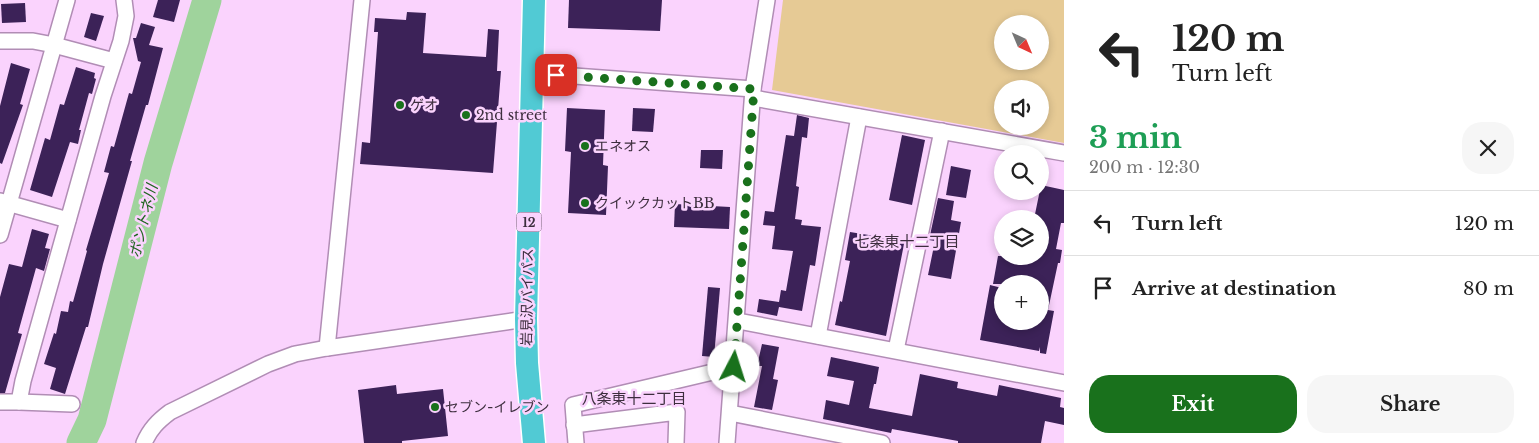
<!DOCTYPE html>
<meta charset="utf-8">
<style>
:root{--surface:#fff;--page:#f6f6f6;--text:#222;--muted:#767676;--line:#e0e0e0;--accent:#19711c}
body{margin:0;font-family:"Libre Baskerville","Noto Sans JP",serif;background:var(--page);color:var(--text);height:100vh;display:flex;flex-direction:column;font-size:19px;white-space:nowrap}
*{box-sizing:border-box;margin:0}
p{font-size:16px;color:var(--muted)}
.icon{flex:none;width:28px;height:28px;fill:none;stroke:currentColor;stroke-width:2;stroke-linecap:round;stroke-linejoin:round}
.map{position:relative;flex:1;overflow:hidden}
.sheet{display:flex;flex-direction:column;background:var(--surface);width:475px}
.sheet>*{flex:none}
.guide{background:#fff;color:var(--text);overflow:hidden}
.needle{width:32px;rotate:136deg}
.fabs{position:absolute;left:994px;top:15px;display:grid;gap:10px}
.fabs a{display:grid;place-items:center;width:55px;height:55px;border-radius:50%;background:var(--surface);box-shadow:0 2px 8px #0003;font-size:25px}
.pin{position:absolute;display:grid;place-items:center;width:42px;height:42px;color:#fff;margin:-21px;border-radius:10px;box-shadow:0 2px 8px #0006}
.me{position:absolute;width:55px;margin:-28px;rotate:5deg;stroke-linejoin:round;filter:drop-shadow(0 0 4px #0008)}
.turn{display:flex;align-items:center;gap:18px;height:105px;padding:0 25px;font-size:22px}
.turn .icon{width:65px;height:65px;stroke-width:2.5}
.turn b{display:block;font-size:35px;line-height:42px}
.round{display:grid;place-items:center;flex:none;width:52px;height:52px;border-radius:20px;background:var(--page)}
.overview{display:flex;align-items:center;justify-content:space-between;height:85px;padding:0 25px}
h1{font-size:30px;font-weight:700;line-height:38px;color:#1e9e55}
.button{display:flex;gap:10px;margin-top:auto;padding:10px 25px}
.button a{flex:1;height:58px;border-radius:20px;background:var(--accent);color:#fff;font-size:20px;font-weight:700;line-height:58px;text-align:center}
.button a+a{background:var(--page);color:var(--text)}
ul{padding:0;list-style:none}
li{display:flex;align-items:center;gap:15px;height:65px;padding:0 25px;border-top:1px solid var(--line)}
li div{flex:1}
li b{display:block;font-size:19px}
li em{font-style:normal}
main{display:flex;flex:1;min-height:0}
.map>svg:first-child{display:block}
</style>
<main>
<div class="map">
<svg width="1064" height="443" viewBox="0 0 1064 443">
<rect width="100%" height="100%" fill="#fad3fd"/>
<path fill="#e6ca95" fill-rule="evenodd" d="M783 0H1064V143L772 90ZM1002 24H1040V61H1002ZM1002 89H1040V126H1002Z"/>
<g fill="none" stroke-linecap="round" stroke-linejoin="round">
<polyline stroke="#9fd39c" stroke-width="29" points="81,443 92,420 158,163 207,0"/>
</g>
<g fill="#3c2258">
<polygon points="158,0 180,0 174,22 153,17"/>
<polygon points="569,0 662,0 660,31 568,28"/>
<polygon points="25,3 26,22 2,23 1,4"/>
<polygon points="407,12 426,13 423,53 486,57 488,29 499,30 497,71 501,71 493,173 360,164 362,142 370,143 378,32 374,32 375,18 406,20"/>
<polygon points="91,13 104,16 96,41 84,37"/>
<polygon points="141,23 155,27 149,45 163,48 148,105 146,105 130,161 132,161 103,264 88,327 86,327 65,394 50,389 56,368 44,364 54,333 56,334 61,311 68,312 70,301 73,302 87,251 86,250 109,173 104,172 111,146 114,147 129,93 132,94 141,62 138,61 133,38 136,38"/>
<polygon points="11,63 30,69 20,104 23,105 2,164 0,163 0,106"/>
<polygon points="76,67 95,73 94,78 96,79 92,94 89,93 79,130 81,130 78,144 70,142 52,197 30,190 45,138 50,140 60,104 64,105"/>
<polygon points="567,108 605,110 603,165 608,166 606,215 568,213 571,152 565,151"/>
<polygon points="633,108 655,109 653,132 632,131"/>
<polygon points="797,115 809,118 807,138 802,137 796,186 799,187 795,219 802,220 801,225 821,227 815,266 810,265 802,311 779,307 777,316 757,312 759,299 779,302 781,290 786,291 793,251 772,249 775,226 763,225 765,211 774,212 786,135 794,136"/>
<polygon points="902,135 925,140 912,205 889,200"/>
<polygon points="701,150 723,150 722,169 700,168"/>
<polygon points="951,166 971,170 966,198 946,195"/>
<polygon points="1041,185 1064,190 1064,223 1061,223 1056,249 1062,250 1060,263 1058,263 1048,310 1054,311 1046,354 1040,353 1040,347 1039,351 980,340 990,285 1002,288 1002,321 1040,321 1040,284 993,284 998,256 1040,256 1040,219 1034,219"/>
<polygon points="938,198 954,201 951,220 961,222 951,279 928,275 935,241 929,240"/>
<polygon points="675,204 730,207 729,229 674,227"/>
<polygon points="32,229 49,234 45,248 50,249 44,271 36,268 18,333 22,334 5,393 0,393 0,297 9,264 22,267"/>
<polygon points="850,232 881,237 881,235 905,239 886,336 835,325 840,301 842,302 850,261 845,260"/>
<polygon points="708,287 720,288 714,357 702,356"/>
<polygon points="762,344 779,347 773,379 778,380 772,410 754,407 762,366 757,366"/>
<polygon points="831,357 879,367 876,384 874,384 869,408 912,416 920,374 958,382 957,388 997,396 999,385 1061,398 1060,407 1064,408 1064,425 1045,421 1041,443 958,443 958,441 892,429 891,433 823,419 826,400 849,405 854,381 827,376"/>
<polygon points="396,385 397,394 443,389 448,436 402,441 402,443 364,443 358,390"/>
</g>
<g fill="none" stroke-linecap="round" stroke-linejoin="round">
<defs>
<g id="minor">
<polyline points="0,41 33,41 54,45 114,61"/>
<polyline points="533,73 753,89"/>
<polyline points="753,98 1064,153"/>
<polyline points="0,201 68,220"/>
<polyline points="0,235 67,0"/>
<polyline points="738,321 1064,383"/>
<polyline points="818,336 859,117"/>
<polyline points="327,348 362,0"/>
<polyline points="896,350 942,131"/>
<polyline points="0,402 19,402 23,381 103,96 121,41 126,16 124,0"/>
<polyline points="19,402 72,404"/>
<polyline points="730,413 882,443"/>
<polyline points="574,425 677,412 676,443"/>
<path d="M144 443C150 429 158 421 170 412L268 364 295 354 327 348 526 319"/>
<polyline points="576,443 573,405 734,367"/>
<polyline points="727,443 753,89 767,0"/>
</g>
<polyline id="highway" points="534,0 526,319 527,363 534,443"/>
</defs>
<use href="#minor" stroke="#b18db5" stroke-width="18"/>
<use href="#highway" stroke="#fff" stroke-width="25"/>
<use href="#minor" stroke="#fff" stroke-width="15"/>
<use href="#highway" stroke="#51cad4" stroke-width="22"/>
</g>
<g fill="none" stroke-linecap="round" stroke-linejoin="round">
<polyline stroke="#19711c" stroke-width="9" stroke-dasharray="0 16.2" points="556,75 754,89 734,367"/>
</g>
<g fill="#19711c" stroke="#fad3fd" stroke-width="2">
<circle cx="400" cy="105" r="5"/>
<circle cx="466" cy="115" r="5"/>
<circle cx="585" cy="146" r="5"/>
<circle cx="585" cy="203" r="5"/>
<circle cx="435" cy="407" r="5"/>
</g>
<g text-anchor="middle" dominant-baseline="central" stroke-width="5" stroke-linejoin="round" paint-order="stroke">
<rect fill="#fad3fd" stroke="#766077" stroke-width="1" x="516.5" y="212.5" width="25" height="19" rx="4"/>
<g font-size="12" font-weight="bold" fill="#3d2e3e">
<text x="529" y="222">12</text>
</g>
<g font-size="14" fill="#3d2e3e" stroke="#fad3fd" text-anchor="start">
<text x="410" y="105">ゲオ</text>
<text x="476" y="115">2nd street</text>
<text x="595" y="146">エネオス</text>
<text x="595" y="203">クイックカットBB</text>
<text x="445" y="407">セブン-イレブン</text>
</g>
<g font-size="14" fill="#3d2e3e" stroke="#fad3fd">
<text transform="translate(527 297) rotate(-89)">岩見沢バイパス</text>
</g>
<g font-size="15" font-style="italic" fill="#1f6620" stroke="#fad3fd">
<text transform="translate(143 221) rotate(-76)">ポントネ川</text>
</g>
<g font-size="15" fill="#3d2e3e" stroke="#fad3fd">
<text x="907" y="241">七条東十二丁目</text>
<text x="634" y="398">八条東十二丁目</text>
</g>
</g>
</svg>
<div class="fabs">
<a><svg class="needle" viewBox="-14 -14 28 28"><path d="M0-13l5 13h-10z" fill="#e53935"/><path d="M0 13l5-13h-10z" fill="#767676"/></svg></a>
<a><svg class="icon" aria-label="sound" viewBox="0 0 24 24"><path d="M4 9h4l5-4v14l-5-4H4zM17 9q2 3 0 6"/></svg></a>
<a><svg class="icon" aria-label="search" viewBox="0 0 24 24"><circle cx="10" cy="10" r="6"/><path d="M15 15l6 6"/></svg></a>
<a><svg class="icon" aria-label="layers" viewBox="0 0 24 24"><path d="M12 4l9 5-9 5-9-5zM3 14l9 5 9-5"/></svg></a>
<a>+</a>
</div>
<div class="pin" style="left:556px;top:75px;background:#d93025"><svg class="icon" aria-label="arrive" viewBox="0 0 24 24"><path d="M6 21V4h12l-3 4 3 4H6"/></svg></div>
<svg class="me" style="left:734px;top:367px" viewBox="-20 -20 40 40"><circle r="19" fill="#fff"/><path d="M0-13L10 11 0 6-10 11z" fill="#19711c"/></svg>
</div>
<section class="sheet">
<div class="guide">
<div class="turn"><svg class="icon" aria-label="left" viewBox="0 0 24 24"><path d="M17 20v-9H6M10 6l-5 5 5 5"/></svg><div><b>120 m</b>Turn left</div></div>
</div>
<div class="overview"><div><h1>3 min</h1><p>200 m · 12:30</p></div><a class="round"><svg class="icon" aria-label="close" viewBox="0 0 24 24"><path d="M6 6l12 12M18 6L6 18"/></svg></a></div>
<ul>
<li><svg class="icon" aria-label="left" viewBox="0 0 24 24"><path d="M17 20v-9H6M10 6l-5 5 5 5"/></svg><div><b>Turn left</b></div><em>120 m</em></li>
<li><svg class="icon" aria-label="arrive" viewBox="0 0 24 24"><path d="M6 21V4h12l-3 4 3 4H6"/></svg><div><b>Arrive at destination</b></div><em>80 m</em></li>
</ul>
<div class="button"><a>Exit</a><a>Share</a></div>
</section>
</main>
